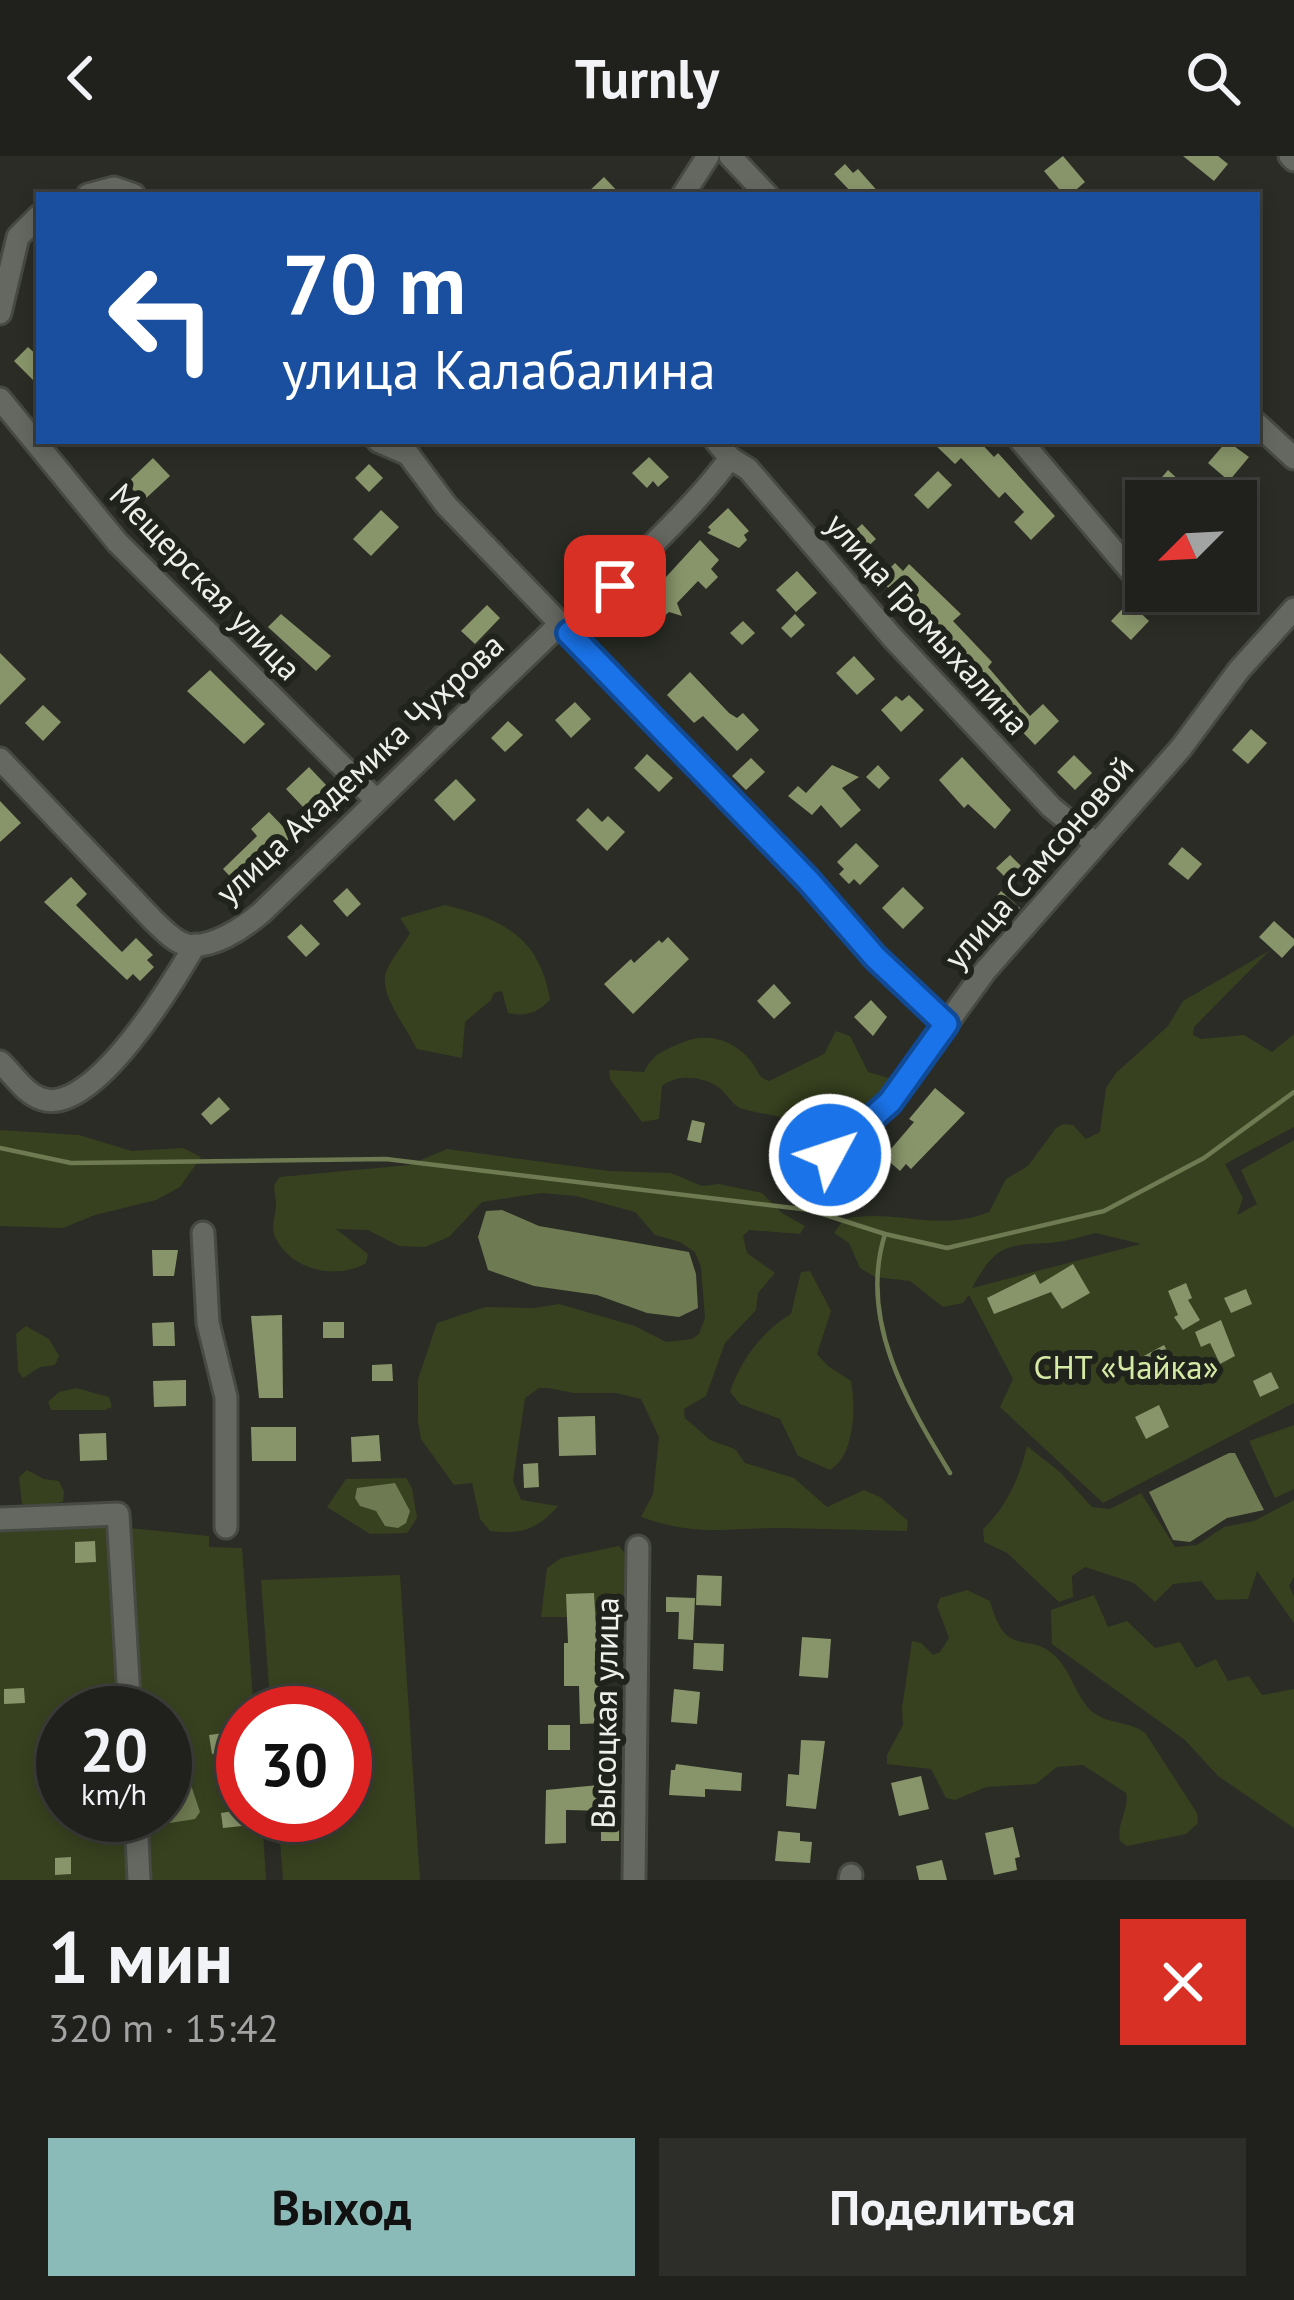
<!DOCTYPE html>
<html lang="ru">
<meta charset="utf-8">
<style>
:root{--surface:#20211c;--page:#2d2e29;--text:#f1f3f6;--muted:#a2a3a3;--line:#3d3e3b;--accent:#8bbbb9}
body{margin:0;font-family:"PT Sans",sans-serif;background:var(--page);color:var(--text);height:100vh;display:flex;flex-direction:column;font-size:45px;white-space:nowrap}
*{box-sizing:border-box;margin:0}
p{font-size:39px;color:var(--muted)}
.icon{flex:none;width:66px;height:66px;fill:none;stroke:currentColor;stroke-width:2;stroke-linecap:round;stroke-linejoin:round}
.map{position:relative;height:1724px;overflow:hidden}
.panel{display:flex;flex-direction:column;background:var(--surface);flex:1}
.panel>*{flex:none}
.banner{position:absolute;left:36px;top:36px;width:1224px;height:252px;border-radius:0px;box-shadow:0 6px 18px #0003,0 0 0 3px var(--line);background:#1a4fa0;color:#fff;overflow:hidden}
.needle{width:78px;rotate:246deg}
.tools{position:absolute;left:1125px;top:324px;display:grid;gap:24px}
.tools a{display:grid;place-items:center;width:132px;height:132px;border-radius:0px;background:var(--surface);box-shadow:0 6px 18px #0003,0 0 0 3px var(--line);font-size:60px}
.speed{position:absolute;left:36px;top:1530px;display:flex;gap:24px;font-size:60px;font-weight:700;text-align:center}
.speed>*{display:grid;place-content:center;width:156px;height:156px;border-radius:50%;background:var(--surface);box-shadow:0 6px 18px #0003,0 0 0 3px var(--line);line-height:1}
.speed small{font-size:30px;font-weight:400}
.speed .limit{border:18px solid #d22;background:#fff;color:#111}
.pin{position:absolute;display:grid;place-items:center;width:102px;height:102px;color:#fff;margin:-51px;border-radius:24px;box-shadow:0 6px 18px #0006}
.me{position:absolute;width:132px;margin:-66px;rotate:50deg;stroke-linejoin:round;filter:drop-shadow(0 0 9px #0008)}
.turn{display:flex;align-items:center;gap:42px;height:252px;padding:0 48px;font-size:54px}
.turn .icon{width:156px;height:156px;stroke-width:2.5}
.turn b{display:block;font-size:84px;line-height:102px}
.round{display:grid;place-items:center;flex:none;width:126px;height:126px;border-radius:0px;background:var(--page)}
.head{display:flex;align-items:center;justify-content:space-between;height:204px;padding:0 48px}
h1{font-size:72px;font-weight:600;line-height:90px}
.button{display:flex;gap:24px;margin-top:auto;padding:24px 48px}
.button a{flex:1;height:138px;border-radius:0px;background:var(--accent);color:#111;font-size:48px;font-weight:600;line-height:138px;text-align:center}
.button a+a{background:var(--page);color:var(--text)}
header{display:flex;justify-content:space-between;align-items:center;height:156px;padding:0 48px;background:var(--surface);font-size:54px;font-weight:600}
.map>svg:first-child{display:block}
</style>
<header><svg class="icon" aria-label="back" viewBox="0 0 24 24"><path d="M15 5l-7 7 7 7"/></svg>Turnly<svg class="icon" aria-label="search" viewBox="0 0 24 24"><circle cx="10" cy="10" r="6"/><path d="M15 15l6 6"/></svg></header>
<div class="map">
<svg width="1294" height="1724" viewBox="0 0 1294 1724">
<rect width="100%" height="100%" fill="#2a2c25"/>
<g fill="#37411f" fill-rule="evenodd">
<path d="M445 749C502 763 540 781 550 844 536 857 527 861 508 857L502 835 494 837 491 844 465 866 462 902 417 893C407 873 382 841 385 821 387 807 403 790 410 777L400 762Z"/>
<path d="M1269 795 1194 871 1193 879 1201 883 1244 879 1272 896 1294 878V971L1225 1008 1243 1042 1237 1059 1257 1048 1241 1014 1294 984V1247L1103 1347 1000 1251 1013 1223 969 1139 963 1147 943 1151 910 1125 875 1121 860 1112 849 1087 834 1077 844 1063C895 1052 937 1077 989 1056L1006 1023 1028 1010 1056 972 1063 968 1073 969 1086 983 1100 976 1106 932 1116 917 1168 870 1183 845ZM1096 1077 1141 1088 972 1132C995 1090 1004 1089 1048 1087 1064 1086 1080 1081 1096 1077Z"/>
<path d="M836 875 850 880 868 916 892 923 894 931 848 967 830 966 821 952 806 954 794 965C778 959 747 956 738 951 730 946 725 935 717 930 700 920 677 918 662 930L659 963 642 966 610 923 609 914 644 916C653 898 663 895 681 887 706 876 732 882 751 905 759 915 757 921 769 925L824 898Z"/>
<polygon points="0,974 79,979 132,995 183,992 201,1001 180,1031 156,1044 95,1059 63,1072 0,1070"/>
<path d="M447 993 609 1015 671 1017 702 1030 719 1028 762 1037 782 1057 805 1070 800 1078 749 1074 743 1080 747 1097 775 1117 758 1137 756 1154 725 1187 706 1240 684 1253 685 1262 710 1284 735 1293 745 1307 794 1322 827 1351 864 1334 880 1341 908 1365 907 1375C866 1374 824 1373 783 1372 726 1372 697 1381 641 1361L653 1338 659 1281 641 1243 616 1237H574L548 1232H539L525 1242 513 1325 521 1344 558 1350C538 1373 521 1379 490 1375L480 1363 472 1327 454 1329 421 1283 418 1266V1223L437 1167 485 1151 534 1152 559 1148 635 1170 666 1186 692 1183 699 1178 705 1162 701 1111 695 1096 680 1086 655 1079 635 1056 576 1040 542 1037 482 1046 449 1081 425 1091 399 1090 368 1074 336 1073 368 1098 366 1107C337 1124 293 1115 276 1083 269 1072 277 1058 276 1046 275 1033 271 1031 280 1021L409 1009Z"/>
<path d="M810 1115 831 1155 817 1198 828 1210 851 1225C856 1250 855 1300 830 1314L798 1300 780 1263 740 1248 730 1236C740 1205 763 1174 791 1158L801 1116Z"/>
<polygon points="26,1170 49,1183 59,1200 55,1209 40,1211 23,1222 18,1215 16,1178"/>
<polygon points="76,1232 109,1241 112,1251 105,1254 51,1254 48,1246 59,1236"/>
<polygon points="1294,1269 1294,1333 1275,1342 1249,1285"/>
<path d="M1027 1290 1060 1316 1092 1351 1110 1353 1141 1337 1175 1391 1197 1389 1224 1371 1254 1365 1294 1344V1421L1289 1430 1294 1440V1467L1257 1415 1248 1443 1216 1444 1201 1425 1173 1428 1155 1446 1134 1427 1085 1411 1072 1420 1073 1441 1059 1446 1007 1397 984 1386 983 1373C1006 1352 1020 1321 1027 1290Z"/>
<polygon points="27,1314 44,1323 59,1325 64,1336 63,1346 30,1351 22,1348 19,1321"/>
<polygon points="406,1322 412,1332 417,1362 407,1377 370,1378 327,1351 346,1323"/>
<path d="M119 1371 209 1380V1391L242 1392 254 1557H243V1659H262L266 1724H0V1376ZM63 1557H165V1659H63Z"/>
<polygon points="619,1390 634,1409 618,1461 541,1461 547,1412 561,1402"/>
<polygon points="400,1419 420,1724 283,1724 278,1659 345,1659 345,1557 271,1557 261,1424"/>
<path d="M967 1434 990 1445C1007 1507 1029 1472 1057 1502 1072 1517 1077 1544 1094 1557 1110 1569 1132 1565 1146 1578L1197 1657 1198 1667 1186 1678 1127 1690 1120 1685C1116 1667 1130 1653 1126 1637L1083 1609 1057 1611 1036 1628 986 1631 955 1644 946 1642 931 1613 887 1608V1599L903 1569 902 1552 912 1485 921 1487 933 1499 940 1496 949 1482 937 1450 940 1442Z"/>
<polygon points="1094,1439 1108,1471 1127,1465 1155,1492 1180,1486 1196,1512 1216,1503 1228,1525 1249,1520 1262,1539 1294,1533 1294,1672 1218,1620 1185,1584 1052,1488 1051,1454"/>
</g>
<g fill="#6e7a51">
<polygon points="502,1054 539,1070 689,1096 696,1118 698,1152 679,1161 647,1157 597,1139 534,1130 488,1114 478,1081 486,1055"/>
<polygon points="1229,1297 1235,1297 1264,1354 1227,1362 1190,1386 1173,1384 1149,1336"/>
<polygon points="395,1327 410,1355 406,1367 398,1372 385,1370 376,1355 360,1350 355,1342 357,1332"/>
<polygon points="190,1626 200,1656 195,1663 170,1667 159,1662 165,1659 165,1630"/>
</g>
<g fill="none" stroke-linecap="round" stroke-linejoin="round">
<g stroke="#6e7a51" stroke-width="4.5">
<polyline points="0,992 71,1007 386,1003 810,1054 885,1078 947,1092 1104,1055 1204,1002 1294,936"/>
<path d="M885 1078C858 1164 907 1246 950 1317"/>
</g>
</g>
<g fill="#88956a">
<polygon points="1063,0 1085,26 1070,39 1064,39 1044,15"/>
<polygon points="1183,0 1218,0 1228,8 1214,25"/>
<polygon points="845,8 853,17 858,13 881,39 854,39 834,18"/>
<polygon points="604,21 621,39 585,39"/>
<polygon points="28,191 39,201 39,230 14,205"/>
<polygon points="931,285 979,285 994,301 998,297 1055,360 1031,384 1014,366 1024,356 1005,336 999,342 961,302 955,308"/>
<polygon points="1227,285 1249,301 1229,325 1208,307"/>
<polygon points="649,301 669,321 658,331 653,325 647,332 632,317"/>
<polygon points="153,302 170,320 143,345 127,327"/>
<polygon points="369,308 383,322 369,336 355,322"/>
<polygon points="1168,314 1182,327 1167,345 1154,345 1147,339"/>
<polygon points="938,315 952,329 928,353 914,339"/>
<polygon points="728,352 749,375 744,379 747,384 739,392 707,377 711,374 708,371"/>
<polygon points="381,354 399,371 371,400 353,383"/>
<polygon points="862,368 876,383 860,398 846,383"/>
<polygon points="700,384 719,404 711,413 718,421 706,433 698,425 677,447 682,460 669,456 661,463 643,446"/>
<polygon points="876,399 889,413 895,407 903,415 909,408 961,458 953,465 992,506 988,511 1030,560 1043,548 1059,565 1035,589 1007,560 1002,564 984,543 992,536 903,441 895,439 865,408"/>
<polygon points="797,415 817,437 796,456 776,434"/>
<polygon points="1129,446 1149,465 1131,484 1111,465"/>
<polygon points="487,449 500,462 475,488 461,475"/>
<polygon points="281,458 331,500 316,515 268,471"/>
<polygon points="795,458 805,469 791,482 781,472"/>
<polygon points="743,465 755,477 742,489 730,477"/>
<polygon points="0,497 26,523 0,549"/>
<polygon points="854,500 875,523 857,539 836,517"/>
<polygon points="210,514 265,568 244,588 187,535"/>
<polygon points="690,516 729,557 737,562 743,557 759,574 737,595 703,560 694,567 667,539"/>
<polygon points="909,539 924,554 901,576 881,554 896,540 902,545"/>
<polygon points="575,546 591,563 571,582 555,564"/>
<polygon points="43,549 61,566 43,585 25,567"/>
<polygon points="508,565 523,579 505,596 491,582"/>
<polygon points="1251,573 1267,587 1248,608 1232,594"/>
<polygon points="647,598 673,622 659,636 634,612"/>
<polygon points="1074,599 1092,617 1075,634 1057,616"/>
<polygon points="962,601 1011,654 995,673 968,648 964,652 939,624"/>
<polygon points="751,602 765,616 746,634 732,620"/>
<polygon points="832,609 859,621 842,632 861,654 841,672 821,649 812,659 788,640 798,630 806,637"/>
<polygon points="878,609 890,622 879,633 866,621"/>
<polygon points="309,611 327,630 304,652 286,633"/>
<polygon points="456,623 476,644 454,665 434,644"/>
<polygon points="0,645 21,667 0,686"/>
<polygon points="588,652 602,666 608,660 625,676 607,695 576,664"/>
<polygon points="269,656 292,680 263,708 267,713 244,735 223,713 257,680 251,673"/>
<polygon points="856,687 879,710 860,729 854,723 849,728 839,718 844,713 837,706"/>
<polygon points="1182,691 1202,708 1188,724 1168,708"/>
<polygon points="1010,699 1021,710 1007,723 996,712"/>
<polygon points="71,721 87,738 76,749 112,786 122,796 136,782 153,799 147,804 154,811 140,825 133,818 127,824 44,746"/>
<polygon points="903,731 924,752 903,773 882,752"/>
<polygon points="347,732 361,748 347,761 333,745"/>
<polygon points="1001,735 1020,752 1001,774 982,758"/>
<polygon points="1274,765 1294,783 1294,789 1282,802 1259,781"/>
<polygon points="301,768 320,788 306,801 287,781"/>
<polygon points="668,781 689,803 633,858 604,828 631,803 634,807 659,784 662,787"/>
<polygon points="774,828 791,847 774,863 757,845"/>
<polygon points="871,844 887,861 873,880 854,861"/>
<polygon points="935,932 965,957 911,1013 906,1008 900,1015 884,1001 914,966 909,963"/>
<polygon points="219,941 230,953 211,969 201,958"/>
<polygon points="692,964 705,967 701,987 687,984"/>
<polygon points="152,1094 178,1094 174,1120 153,1120"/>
<polygon points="1073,1108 1090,1137 1062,1153 1051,1136 994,1158 987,1142 1035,1118 1040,1128"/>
<polygon points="1186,1127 1192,1142 1188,1144 1200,1164 1183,1174 1174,1161 1178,1159 1168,1135"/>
<polygon points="1246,1133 1252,1148 1231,1157 1224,1142"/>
<polygon points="282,1159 283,1242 259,1242 251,1160"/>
<polygon points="1221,1164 1235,1200 1220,1208 1210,1187 1201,1191 1195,1176"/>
<polygon points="174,1166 175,1190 153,1190 152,1167"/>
<rect x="323" y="1166" width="21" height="16"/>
<polygon points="1164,1189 1174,1208 1141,1226 1131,1207"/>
<polygon points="392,1208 393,1225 372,1225 372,1209"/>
<polygon points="1271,1216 1279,1232 1260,1241 1253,1225"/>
<polygon points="186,1224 186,1250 154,1251 153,1225"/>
<polygon points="1159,1249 1169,1271 1146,1283 1135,1261"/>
<polygon points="595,1260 596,1299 559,1300 558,1261"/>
<polygon points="251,1271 296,1271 296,1305 252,1305"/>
<polygon points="106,1277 107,1304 80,1305 79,1278"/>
<polygon points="379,1279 381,1305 352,1306 351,1281"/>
<polygon points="538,1307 539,1331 524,1332 523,1308"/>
<polygon points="95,1385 96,1406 75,1407 75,1386"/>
<polygon points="697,1419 722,1420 721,1450 696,1449"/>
<polygon points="594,1437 597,1487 601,1487 601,1542 615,1545 616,1562 610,1562 610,1567 580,1568 579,1530 564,1530 564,1487 568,1487 566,1438"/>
<polygon points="666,1441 695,1442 693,1484 678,1483 679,1456 666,1456"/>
<polygon points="802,1481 831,1483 828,1522 799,1520"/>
<polygon points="694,1487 724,1488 723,1515 693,1513"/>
<polygon points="24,1532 25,1547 4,1548 4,1533"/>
<polygon points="674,1533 700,1536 697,1568 671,1566"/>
<rect x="548" y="1569" width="22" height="25"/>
<polygon points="224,1577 227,1596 212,1598 209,1579"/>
<polygon points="801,1584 825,1585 816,1653 786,1650 788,1618 799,1619"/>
<polygon points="598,1604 603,1609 619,1609 619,1623 608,1623 616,1646 611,1655 566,1654 566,1687 545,1688 546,1634 599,1629"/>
<polygon points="676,1608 742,1617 741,1635 705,1633 705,1641 669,1639 671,1614 675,1614"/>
<polygon points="921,1620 929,1653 899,1660 891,1627"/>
<polygon points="240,1654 242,1670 223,1672 221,1657"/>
<rect x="601" y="1669" width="18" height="16"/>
<polygon points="1013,1671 1020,1701 1015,1702 1017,1714 994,1719 985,1677"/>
<polygon points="778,1675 800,1677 800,1685 812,1686 810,1707 775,1705"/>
<polygon points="71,1701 71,1718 55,1719 55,1702"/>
<polygon points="942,1704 947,1724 919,1724 916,1710"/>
</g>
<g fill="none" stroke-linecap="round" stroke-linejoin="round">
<defs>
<g id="minor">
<polyline points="730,0 767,39"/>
<polyline points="1290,0 1294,4"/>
<polyline points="88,39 114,32 134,39"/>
<polyline points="683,39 708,0"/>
<polyline points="0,157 18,81 39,60"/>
<polyline points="0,243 117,386 375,643"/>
<polyline points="1257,268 1294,302"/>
<polyline points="378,285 408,298 446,349 808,725 875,801 947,867"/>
<polyline points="716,285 730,302 748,313 892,481 1051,651 1096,688"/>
<polyline points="1021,285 1146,433"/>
<path d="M569 477C596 465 607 436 627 415 662 378 700 344 730 302"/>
<path d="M0 603 154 765C164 774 174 786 187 789 212 793 243 772 261 757L560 468"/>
<path d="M0 906C13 918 25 938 42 943 93 961 174 825 195 789"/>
<polyline points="830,999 890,946 985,815 1181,592 1239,514 1294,453"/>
<polyline points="203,1077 208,1167 226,1241 226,1371"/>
<polyline points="0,1363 118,1358 130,1557"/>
<polyline points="136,1659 139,1724"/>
<polyline points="634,1724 638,1391"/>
<polyline points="850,1724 851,1719"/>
</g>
</defs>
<use href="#minor" stroke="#474943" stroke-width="27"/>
<use href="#minor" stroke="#656860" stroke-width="21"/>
</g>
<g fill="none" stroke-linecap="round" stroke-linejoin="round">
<defs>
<polyline id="route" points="615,430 586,468 569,477 808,724 875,801 946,868 890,946 830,999"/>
</defs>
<use href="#route" stroke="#114b97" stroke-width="30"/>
<use href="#route" stroke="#1a73e8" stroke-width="21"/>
</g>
<g text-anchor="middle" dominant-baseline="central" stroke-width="12" stroke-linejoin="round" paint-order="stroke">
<g font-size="33" fill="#edefea" stroke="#20231c">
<text transform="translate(206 425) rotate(46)">Мещерская улица</text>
<text transform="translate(928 467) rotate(48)">улица Громыхалина</text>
<text transform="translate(359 612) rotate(-43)">улица Академика Чухрова</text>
<text transform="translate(1038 706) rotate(-49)">улица Самсоновой</text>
<text transform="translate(604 1557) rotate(-89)">Высоцкая улица</text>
</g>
<g font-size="33" fill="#d5eaa5" stroke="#20231c">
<text x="1126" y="1210">СНТ «Чайка»</text>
</g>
</g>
</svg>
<div class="tools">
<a><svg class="needle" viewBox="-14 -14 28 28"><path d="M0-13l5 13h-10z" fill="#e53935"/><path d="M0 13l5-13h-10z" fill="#a2a3a3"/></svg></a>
</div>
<div class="speed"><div>20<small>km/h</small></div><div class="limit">30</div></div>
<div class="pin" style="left:615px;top:430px;background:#d93025"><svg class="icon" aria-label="arrive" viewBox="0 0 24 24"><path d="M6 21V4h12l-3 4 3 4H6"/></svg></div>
<svg class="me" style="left:830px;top:999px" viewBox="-20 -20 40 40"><circle r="17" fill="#1a73e8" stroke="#fff" stroke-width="3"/><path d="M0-11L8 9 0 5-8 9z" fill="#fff"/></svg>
<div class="banner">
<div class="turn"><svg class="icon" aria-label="left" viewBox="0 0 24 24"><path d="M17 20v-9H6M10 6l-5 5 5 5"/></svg><div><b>70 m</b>улица Калабалина</div></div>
</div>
</div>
<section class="panel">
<div class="head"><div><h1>1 мин</h1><p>320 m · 15:42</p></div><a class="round" style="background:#d93025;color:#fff"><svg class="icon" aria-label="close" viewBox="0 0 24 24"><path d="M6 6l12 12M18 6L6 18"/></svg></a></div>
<div class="button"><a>Выход</a><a>Поделиться</a></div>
</section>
